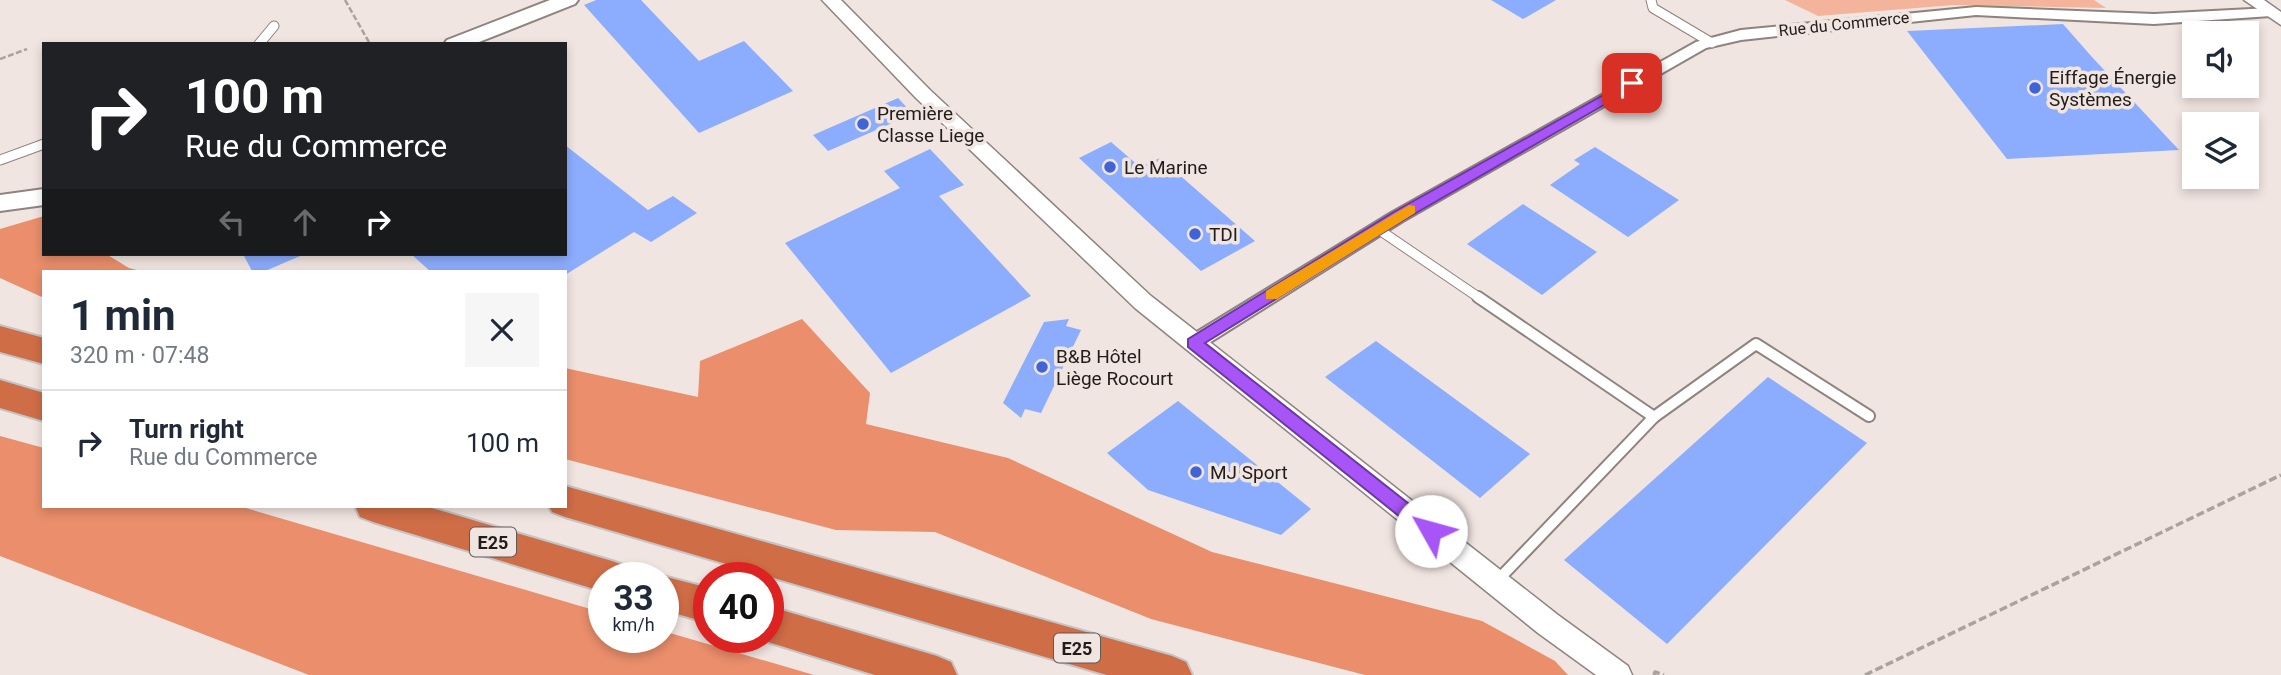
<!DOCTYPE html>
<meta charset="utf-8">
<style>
:root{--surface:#fff;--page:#f6f6f7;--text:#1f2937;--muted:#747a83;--line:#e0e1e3}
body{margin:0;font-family:Roboto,sans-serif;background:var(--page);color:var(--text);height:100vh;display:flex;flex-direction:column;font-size:26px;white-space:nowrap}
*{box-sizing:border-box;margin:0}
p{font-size:23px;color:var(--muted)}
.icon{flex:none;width:38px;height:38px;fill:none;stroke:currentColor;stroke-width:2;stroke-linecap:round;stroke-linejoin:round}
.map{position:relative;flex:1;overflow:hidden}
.details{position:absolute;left:42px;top:270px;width:525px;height:238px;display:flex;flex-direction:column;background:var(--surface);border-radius:0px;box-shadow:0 4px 10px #0003}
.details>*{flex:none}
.banner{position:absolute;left:42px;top:42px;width:525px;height:214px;border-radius:0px;box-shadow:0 4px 10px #0003;background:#202124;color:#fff;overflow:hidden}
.tools{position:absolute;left:2182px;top:21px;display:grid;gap:14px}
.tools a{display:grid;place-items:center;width:77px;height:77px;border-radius:0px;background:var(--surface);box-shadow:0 4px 10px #0003;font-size:35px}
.speed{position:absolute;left:588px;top:562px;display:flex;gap:14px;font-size:35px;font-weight:700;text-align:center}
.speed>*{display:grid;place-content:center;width:91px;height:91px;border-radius:50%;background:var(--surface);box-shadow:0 4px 10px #0003;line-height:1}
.speed small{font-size:18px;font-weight:400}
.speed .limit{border:10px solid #d22;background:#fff;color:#111}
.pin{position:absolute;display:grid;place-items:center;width:60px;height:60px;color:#fff;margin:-30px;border-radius:14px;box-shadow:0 4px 10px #0006}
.me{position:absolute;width:77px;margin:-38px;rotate:308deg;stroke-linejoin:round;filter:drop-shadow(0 0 5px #0008)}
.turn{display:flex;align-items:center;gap:24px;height:147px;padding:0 28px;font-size:32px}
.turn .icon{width:91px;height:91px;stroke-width:2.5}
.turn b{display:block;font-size:49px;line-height:60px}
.lanes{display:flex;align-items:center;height:66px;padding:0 28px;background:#0003;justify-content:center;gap:35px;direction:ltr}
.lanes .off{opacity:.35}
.round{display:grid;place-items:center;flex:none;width:74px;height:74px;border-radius:0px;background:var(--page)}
.headline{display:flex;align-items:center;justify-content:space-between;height:119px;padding:0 28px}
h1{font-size:42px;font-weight:700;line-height:52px}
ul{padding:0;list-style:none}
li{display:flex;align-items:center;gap:21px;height:105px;padding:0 28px;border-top:2px solid var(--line)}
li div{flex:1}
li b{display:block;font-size:26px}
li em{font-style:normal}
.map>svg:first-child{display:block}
</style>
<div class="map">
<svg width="2281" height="675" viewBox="0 0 2281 675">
<rect width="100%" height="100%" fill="#f1e5e1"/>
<polygon fill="#f4b49c" points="1785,0 2094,0 2106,8 1954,5 1818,16"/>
<g fill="#ea8e6b">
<polygon points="44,216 44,254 106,254 129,268 141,271 44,271 44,298 0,278 0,229"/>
<polygon points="802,319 870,393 866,424 1008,458 1212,552 1482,621 1555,661 1568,675 1365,675 1151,619 935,532 836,530 565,459 565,368 698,397 700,361"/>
<polygon points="0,436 44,448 44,506 239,506 604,613 604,637 663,637 663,631 814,675 309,675 0,556"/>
</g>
<g fill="#8cadfe">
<polygon points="596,0 641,0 699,61 744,41 793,91 699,133 584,5"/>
<polygon points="1491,0 1556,0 1523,19"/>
<polygon points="2063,24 2092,57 2179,150 2007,159 1907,31"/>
<polygon points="898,98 913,114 828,151 813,135"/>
<polygon points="1111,142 1140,167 1160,158 1255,241 1201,271 1079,158"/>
<polygon points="565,145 648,210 673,196 697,213 651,242 634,232 565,275 565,271 430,271 411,254 565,254"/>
<polygon points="1595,147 1679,200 1628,237 1550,185 1580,164 1574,160"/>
<polygon points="930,149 964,185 939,196 1031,296 891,373 785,243 900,188 884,171"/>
<polygon points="1523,204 1597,252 1542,295 1467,244"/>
<polygon points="243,254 305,254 265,271 252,271"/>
<polygon points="1069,319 1066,326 1081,330 1041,413 1025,409 1021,418 1003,403 1044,322"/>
<polygon points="1376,341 1530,454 1480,498 1325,377"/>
<polygon points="1768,377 1867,443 1667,644 1564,560"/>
<polygon points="1178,401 1311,509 1281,535 1148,490 1107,453"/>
</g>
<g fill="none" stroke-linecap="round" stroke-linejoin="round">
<defs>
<g id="service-far1">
<polyline points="1651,0 1653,8 1712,43"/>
<polyline points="259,44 274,26"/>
<polyline points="0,160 44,144"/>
<polyline points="1378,229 1481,299"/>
</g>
<g id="service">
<polyline points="1478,297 1654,417 1496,582"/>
<polyline points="1654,417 1756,344 1869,416"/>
</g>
<polygon id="minor" points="1976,7 2154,14 2271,8 2278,12 2271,16 2154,24 1976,15 1741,40 1706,48 1403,221 1201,348 1187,348 1184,343 1187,338 1391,213 1696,42 1741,30"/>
<g id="tertiary">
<polygon points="822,0 841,0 930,90 1151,296 1558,615 1628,666 1632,675 1596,675 1538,633 1135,308 916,98"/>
<polygon points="2244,0 2264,0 2281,12 2281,25"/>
</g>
<g id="secondary">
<polygon points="550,0 578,0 575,4 474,44 444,44 447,40"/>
<polygon points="44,189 44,205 0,211 0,195"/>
</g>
<g id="motorway">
<polygon points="0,326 44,338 44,364 0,352"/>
<polygon points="0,380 44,393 44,421 0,408"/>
<polygon points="565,486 1172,656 1186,662 1192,675 1107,675 565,517 552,512 549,506 565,506"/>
<polygon points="355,506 425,506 612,561 626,566 631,578 604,578 604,592 373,522 360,517"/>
<polygon points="663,576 709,588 709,623 663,610 663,578 658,578"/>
<polygon points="768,606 937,656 951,662 957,675 875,675 768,642 755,637 768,637"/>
</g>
</defs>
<use href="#service-far1" stroke="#8d837f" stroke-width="11"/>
<use href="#service" stroke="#8d837f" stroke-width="14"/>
<use href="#minor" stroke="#8d837f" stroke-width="4"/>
<use href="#tertiary" stroke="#8d837f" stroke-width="3"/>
<use href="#secondary" stroke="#8d837f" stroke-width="4"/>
<use href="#motorway" stroke="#c5c4c4" stroke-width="4"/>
<g stroke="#aba29e" stroke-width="2.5" stroke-dasharray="6 2.5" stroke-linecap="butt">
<polyline points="345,0 370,44"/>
<polyline points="0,59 27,49"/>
</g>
<g stroke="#aba29e" stroke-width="3.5" stroke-dasharray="8 3.5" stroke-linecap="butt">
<polyline points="1654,675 1655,672 1664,675"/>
<polyline points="1865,675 2281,475"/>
</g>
<use href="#service-far1" stroke="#fff" stroke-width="9"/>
<use href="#service" stroke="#fff" stroke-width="10"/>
<use href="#minor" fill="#fff" fill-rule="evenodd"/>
<use href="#tertiary" fill="#fff" fill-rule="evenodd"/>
<use href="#secondary" fill="#fff" fill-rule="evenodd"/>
<use href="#motorway" fill="#cf6d46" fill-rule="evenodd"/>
</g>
<polygon fill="#a855f7" stroke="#6d37a1" stroke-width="2" points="1632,79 1639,83 1637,86 1402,221 1205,343 1437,526 1440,531 1437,537 1425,537 1188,347 1188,339 1392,213"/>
<polygon fill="#f59e0b" points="1409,205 1415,206 1415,213 1277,299 1266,299 1266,291"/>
<g fill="#4064d6" stroke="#f1e5e1" stroke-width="2.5">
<circle cx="2035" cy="88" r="7"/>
<circle cx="863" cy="124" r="7"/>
<circle cx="1110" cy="167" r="7"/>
<circle cx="1195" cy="234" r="7"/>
<circle cx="1042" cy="367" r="7"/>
<circle cx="1196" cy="472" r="7"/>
</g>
<g text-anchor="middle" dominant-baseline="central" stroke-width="7" stroke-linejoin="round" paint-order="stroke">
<g font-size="16" fill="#211d1b" stroke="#f1e5e1">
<text transform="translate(1844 24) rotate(-6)">Rue du Commerce</text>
</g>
<g fill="#f1e5e1" stroke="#5f5956" stroke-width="2">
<rect x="470" y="527.5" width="46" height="29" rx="5"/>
<rect x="1054" y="633.5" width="46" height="29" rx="5"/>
</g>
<g font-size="18" font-weight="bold" fill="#211d1b">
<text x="493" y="542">E25</text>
<text x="1077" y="648">E25</text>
</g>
<g font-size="19" fill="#211d1b" stroke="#f1e5e1" text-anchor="start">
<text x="2049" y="77">Eiffage Énergie<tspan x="2049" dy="22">Systèmes</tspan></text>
<text x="877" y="113">Première<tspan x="877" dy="22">Classe Liege</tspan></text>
<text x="1124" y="167">Le Marine</text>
<text x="1209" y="234">TDI</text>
<text x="1056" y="356">B&amp;B Hôtel<tspan x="1056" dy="22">Liège Rocourt</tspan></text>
<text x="1210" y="472">MJ Sport</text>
</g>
</g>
</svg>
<div class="tools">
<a><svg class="icon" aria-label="sound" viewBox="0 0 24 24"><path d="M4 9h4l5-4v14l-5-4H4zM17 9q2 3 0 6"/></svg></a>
<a><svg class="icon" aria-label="layers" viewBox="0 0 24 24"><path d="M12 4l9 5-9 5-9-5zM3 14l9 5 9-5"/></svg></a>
</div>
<div class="speed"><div>33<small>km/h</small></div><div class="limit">40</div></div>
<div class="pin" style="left:1632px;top:83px;background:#d93025"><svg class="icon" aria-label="arrive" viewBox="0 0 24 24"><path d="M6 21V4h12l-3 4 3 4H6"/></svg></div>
<svg class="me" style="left:1431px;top:531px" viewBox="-20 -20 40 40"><circle r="19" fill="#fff"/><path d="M0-13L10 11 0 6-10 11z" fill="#a855f7"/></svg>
<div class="banner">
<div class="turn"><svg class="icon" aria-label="right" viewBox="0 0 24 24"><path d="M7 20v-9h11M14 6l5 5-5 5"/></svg><div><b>100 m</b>Rue du Commerce</div></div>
<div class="lanes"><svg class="icon off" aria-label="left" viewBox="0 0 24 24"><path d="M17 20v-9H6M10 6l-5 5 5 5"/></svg><svg class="icon off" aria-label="ahead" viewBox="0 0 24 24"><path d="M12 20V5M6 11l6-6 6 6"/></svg><svg class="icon" aria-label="right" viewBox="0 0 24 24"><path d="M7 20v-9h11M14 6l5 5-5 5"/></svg></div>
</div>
<section class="details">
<div class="headline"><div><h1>1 min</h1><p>320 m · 07:48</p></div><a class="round"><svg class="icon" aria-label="close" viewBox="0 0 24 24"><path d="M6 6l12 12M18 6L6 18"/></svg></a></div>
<ul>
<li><svg class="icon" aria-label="right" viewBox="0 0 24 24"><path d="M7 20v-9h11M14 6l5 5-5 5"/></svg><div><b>Turn right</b><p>Rue du Commerce</p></div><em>100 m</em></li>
</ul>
</section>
</div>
